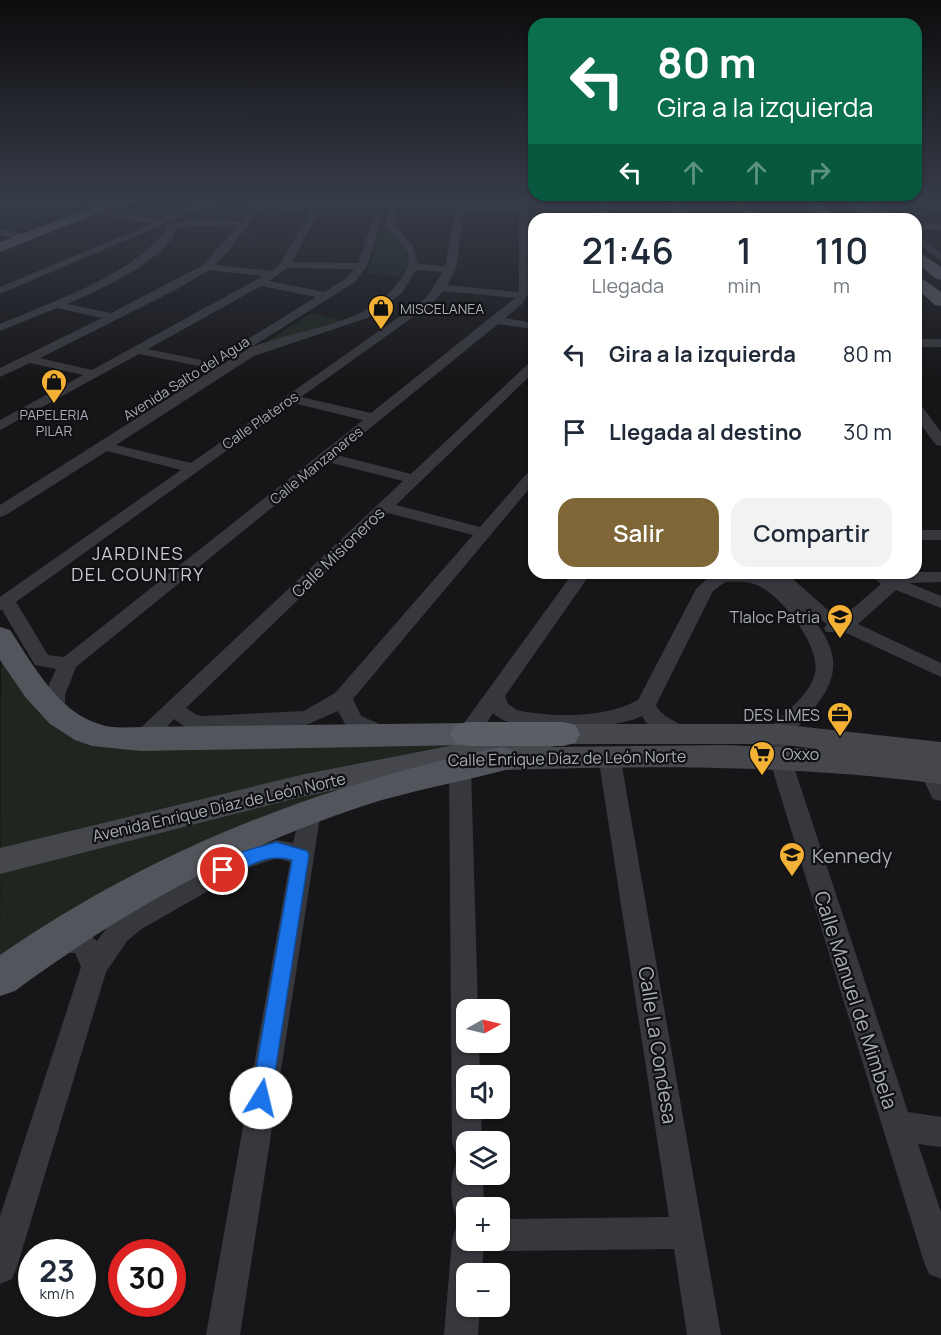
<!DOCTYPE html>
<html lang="es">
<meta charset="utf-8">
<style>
:root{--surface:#fff;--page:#f2f2f3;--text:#1f2937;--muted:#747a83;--accent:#7e6636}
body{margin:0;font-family:Manrope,sans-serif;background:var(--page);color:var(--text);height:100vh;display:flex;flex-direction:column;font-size:22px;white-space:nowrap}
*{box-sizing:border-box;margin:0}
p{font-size:20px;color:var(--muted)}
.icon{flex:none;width:33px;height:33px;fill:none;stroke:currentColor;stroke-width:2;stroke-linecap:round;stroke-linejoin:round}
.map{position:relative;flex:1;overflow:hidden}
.sheet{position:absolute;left:528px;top:213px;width:394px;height:366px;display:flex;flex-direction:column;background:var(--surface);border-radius:18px;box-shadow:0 2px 4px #0004}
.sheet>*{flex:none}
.guide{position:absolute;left:528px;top:18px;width:394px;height:183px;border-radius:18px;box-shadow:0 2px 4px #0004;background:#0b6e4f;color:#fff;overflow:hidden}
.needle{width:39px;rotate:82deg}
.controls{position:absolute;left:456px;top:999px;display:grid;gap:12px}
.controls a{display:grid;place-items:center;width:54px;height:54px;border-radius:12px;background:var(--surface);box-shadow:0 2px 4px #0004;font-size:30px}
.speed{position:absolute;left:18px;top:1239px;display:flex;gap:12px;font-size:30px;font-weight:700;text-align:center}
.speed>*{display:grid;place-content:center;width:78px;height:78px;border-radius:50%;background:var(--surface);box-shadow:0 2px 4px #0004;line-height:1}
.speed small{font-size:15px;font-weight:400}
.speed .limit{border:9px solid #d22;background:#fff;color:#111}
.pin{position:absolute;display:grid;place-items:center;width:51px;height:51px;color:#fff;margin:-26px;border:3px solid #fff;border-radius:50%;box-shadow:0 2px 6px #0007}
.me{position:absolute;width:66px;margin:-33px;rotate:9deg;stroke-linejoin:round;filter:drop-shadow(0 0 4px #0008)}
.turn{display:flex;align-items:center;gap:21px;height:126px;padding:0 30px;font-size:27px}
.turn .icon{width:78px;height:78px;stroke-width:2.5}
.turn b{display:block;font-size:42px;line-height:51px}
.lanes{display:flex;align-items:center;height:57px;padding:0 30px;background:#0003;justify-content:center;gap:30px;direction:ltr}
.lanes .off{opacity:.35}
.eta{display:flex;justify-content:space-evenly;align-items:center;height:102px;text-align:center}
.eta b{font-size:36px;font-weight:600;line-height:42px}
.button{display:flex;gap:12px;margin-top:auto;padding:12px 30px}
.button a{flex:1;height:69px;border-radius:18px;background:var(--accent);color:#fff;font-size:24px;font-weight:600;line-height:69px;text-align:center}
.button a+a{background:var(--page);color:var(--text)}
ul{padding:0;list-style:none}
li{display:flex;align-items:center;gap:18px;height:78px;padding:0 30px}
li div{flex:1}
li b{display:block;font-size:22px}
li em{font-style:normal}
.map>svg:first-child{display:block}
</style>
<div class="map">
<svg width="941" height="1335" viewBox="0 0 941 1335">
<rect width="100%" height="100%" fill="#161618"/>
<g fill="#1e261f">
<polygon points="0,198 96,198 12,229 0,226"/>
<path d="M380 231H392C407 247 413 255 402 276L367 274Z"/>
<polygon points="312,313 343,321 273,343 269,340"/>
<path d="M1 651C12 668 21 691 34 707 69 748 120 750 170 751L449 739 458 744 0 970Z"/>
</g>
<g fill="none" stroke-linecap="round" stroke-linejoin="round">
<path fill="#37383d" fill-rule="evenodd" d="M909 198C917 197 931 206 941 208V212L921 207Z"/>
<g fill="#37383d" fill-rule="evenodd">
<polygon points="215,198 225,198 0,294 0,287 151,224 94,214 91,213 91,209 160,220"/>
<path d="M258 198H266L263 203 314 204 318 198H326L292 262 358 263 379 203 383 200 387 203 367 266 355 282 250 348C300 327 366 328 400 280 406 272 410 263 408 254 404 242 392 234 384 225L392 198H400L394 225 413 246 418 264 445 266 458 198H466L465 206 519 207V198H527L530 291 522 304 505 318 534 323V329L498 324 337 455 411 474 530 362 534 361V372L396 505 480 527 529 471 534 469V483L353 699 361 716 389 728 393 733 389 738 382 740 346 726 338 711 306 725 203 730 185 727 174 719C163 731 151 749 134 744L130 739 134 734 403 481 328 462 76 667 65 695V711L62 716H48C39 701 50 683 56 669L35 665 2 610H0V597L181 470 107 451 6 515 0 517V505L214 369 139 354 0 430V420L83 375 30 363 0 377V368L102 318 57 308 0 331V324C55 300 127 278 167 230L166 225 193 220 241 221ZM259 209 311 210 281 263 272 271 215 265 231 248ZM464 212 519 213V292L447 285 456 269ZM193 226 237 227 203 265 111 313 67 304C95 292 169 259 176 229ZM287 268 354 269 347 278 324 292 269 281ZM209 270 263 276 92 370 40 358 177 289ZM416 270 443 272 426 298 191 463 116 445 254 356 367 318 402 293ZM261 286 316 297 240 344V350H246L218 367 216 363 148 349ZM443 291 515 298 371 413 301 397 434 302ZM293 403 363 420 64 657 48 655 16 602ZM388 513 473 535 335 693 304 711 203 716 197 715 186 708Z"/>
<polygon points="596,198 604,198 610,219 600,219"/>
<polygon points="669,198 677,198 689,219 679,219"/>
<polygon points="732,198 740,198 760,219 750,219"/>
<polygon points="865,198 874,198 899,219 889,219"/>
<rect x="916" y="223" width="25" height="6"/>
<polygon points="0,229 28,235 30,237 25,240 0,235"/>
<polygon points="916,234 941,253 941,261 916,242"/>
<rect x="916" y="339" width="25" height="8"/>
<polygon points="916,404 921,405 941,432 941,446 936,445 916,418"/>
<rect x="916" y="530" width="25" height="10"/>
<path d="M916 572H941V582L909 583 941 596V608L896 590 858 624 941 663V677L844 632H826L824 628 827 624 804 608C854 663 834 689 789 736L791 758 908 1112 941 1117V1147L918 1144 941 1212V1279L929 1274 924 1262 769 758 767 734C781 711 808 701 815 673 821 646 781 595 757 585 748 581 735 581 725 582L713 591 656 705C664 721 683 721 691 734L687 739C671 744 650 731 642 716 614 730 515 737 493 713 484 726 477 744 460 739L456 734 573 573H591L505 696 508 704 517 710C553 718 606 718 638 700L696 589 711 575 765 573 773 580 767 573H786L828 610 843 617 881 584 868 573H888L894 577Z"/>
<polygon points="609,747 617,749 620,755 721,1335 687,1335 674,1249 500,1251 488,1247 486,1240 500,1240 500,1219 669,1217 598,755 601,749"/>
<polygon points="460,760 468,762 471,768 478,1010 466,1010 466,1042 479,1042 480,1076 466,1076 466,1108 481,1108 482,1142 466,1142 466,1157 456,1153 452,1142 449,768 452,762"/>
<polygon points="930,763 938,765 941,771 941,801 933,799 919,771 922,765"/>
<path d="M310 802 318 805 321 811 240 1335H206L290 862 277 858 250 867 140 930 127 941 106 972 17 1267 12 1279 0 1284V1216L81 967 75 953H58L49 950 45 942 49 934C65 928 85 929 97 941L109 925 122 914 234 853 277 840 293 843 302 805Z"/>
<path d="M466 1159V1174H483L484 1208H466V1223L457 1219C450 1202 449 1180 456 1163Z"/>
<polygon points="466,1224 466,1240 484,1240 482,1274 466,1274 466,1306 480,1306 478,1335 444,1335 452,1240 456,1228"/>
</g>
<path fill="#45474d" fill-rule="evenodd" d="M563 724H778L941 742V784C796 765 653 765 507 770L496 767 492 759 305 796 0 874V848L305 774ZM563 744H778L817 749 724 745 551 747Z"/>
<g fill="#53555c" fill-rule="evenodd">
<polygon points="118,198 136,198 0,252 0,242"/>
<polygon points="802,198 815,198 839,219 823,219"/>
<polygon points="843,198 857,198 882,219 866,219"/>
<polygon points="916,250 941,267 941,280 935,278 916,262"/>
<polygon points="916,274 941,292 941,306 935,305 916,288"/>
<path d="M0 627 10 630C32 663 58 712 99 724 112 729 127 727 141 727L467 723 478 726 483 734 478 742 467 745 141 751 92 746 75 740 50 724 26 698 0 660Z"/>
<path d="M501 747 513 750 518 759 513 768C463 782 412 790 363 806 237 847 121 913 15 991L0 996V955C156 848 317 786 501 747Z"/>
</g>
<polygon fill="#5b5e65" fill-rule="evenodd" points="467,722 563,722 575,725 580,734 575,743 563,746 467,746 455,743 450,734 455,725"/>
<polyline stroke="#4a4c52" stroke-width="2" stroke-dasharray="4 3" stroke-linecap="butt" points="0,245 125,198"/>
</g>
<linearGradient id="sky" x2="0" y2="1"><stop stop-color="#0c0c0d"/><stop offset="0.52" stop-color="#363c48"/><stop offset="1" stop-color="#363c48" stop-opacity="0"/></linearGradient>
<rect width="941" height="384" fill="url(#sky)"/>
<path fill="#1a73e8" stroke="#114b97" stroke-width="1.5" d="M276 842 307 851 309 855 271 1098 268 1106 261 1109 254 1106 251 1098 292 860C263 852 249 869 223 877L217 875 215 870C224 853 259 848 276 842Z"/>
<defs>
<symbol id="shop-pin" viewBox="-11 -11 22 30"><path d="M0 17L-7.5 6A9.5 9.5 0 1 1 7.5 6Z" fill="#f2b134" stroke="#111113"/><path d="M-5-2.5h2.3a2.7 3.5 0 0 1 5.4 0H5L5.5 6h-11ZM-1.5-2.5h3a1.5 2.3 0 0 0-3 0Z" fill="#111"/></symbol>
<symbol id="school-pin" viewBox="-11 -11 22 30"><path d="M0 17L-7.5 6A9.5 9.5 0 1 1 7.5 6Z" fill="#f2b134" stroke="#111113"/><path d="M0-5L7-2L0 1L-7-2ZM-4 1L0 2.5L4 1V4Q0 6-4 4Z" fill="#111"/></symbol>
<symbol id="office-pin" viewBox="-11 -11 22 30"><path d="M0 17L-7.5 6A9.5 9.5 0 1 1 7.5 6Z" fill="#f2b134" stroke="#111113"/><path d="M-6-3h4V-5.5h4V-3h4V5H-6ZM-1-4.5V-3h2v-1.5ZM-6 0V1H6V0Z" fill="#111"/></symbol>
<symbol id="supermarket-pin" viewBox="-11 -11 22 30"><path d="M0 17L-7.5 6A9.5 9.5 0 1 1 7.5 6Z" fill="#f2b134" stroke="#111113"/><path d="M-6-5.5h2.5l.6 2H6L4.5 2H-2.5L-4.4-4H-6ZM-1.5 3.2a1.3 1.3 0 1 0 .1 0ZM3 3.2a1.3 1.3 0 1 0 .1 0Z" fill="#111"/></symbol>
</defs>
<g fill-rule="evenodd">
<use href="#shop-pin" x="366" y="293" width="30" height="40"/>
<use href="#shop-pin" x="39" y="367" width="30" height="40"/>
<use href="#school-pin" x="825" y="602" width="30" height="40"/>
<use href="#office-pin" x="825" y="700" width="30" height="40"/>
<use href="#supermarket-pin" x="747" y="739" width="30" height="40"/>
<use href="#school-pin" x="777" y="840" width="30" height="40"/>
</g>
<g text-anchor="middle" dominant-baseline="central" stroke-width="4.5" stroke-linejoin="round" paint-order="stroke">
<g font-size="14" fill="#a8adb8" stroke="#111113" text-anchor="start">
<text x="400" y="308">MISCELANEA</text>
<text x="54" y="414" text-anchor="middle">PAPELERIA<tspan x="54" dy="16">PILAR</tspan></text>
</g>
<g font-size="14" fill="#a8adb8" stroke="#111113">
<text transform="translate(186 378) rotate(-32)">Avenida Salto del Agua</text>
<text transform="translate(260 420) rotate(-35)">Calle Plateros</text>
<text transform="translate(316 465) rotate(-39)">Calle Manzanares</text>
</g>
<g font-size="16" fill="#a8adb8" stroke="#111113">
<text transform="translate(338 552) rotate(-44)">Calle Misioneros</text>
<text transform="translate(567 758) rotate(-1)">Calle Enrique Díaz de León Norte</text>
<text transform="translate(219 807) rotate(-13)">Avenida Enrique Díaz de León Norte</text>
</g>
<g font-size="16" fill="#a8adb8" stroke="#111113" text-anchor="end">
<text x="820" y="617">Tlaloc Patria</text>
<text x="820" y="715">DES LIMES</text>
<text x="782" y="754" text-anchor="start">Oxxo</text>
</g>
<g font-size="18" letter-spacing="1.5" fill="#c9ccd4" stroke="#111113">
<text x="138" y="553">JARDINES<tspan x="138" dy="21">DEL COUNTRY</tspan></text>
</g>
<g font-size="20" fill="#a8adb8" stroke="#111113" text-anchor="start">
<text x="812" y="855">Kennedy</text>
</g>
<g font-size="20" fill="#a8adb8" stroke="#111113">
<text transform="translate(856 1000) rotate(72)">Calle Manuel de Mimbela</text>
<text transform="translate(658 1045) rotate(81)">Calle La Condesa</text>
</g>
</g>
</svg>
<div class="controls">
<a><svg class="needle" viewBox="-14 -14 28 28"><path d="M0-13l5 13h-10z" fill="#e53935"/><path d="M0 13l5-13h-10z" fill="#747a83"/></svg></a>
<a><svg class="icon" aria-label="sound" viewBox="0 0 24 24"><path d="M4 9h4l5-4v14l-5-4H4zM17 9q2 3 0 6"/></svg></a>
<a><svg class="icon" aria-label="layers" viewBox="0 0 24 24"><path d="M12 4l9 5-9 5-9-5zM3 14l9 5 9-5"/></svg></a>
<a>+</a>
<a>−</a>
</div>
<div class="speed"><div>23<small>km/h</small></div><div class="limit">30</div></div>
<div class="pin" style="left:223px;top:870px;background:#d93025"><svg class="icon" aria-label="arrive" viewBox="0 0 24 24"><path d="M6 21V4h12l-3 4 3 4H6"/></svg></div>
<svg class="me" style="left:261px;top:1098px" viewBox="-20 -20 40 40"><circle r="19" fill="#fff"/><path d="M0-13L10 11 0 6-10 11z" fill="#1a73e8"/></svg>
<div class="guide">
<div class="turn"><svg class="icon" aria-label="left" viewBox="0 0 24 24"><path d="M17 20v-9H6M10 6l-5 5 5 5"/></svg><div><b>80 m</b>Gira a la izquierda</div></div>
<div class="lanes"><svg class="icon" aria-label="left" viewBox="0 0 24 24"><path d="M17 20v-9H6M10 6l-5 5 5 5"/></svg><svg class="icon off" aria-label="ahead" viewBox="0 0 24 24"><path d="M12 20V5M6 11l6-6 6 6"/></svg><svg class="icon off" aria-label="ahead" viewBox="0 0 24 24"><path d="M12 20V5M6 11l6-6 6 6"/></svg><svg class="icon off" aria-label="right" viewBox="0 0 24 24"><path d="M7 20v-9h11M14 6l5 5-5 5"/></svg></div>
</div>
<section class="sheet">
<div class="eta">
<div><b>21:46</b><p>Llegada</p></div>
<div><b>1</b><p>min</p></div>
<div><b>110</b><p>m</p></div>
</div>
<ul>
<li><svg class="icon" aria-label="left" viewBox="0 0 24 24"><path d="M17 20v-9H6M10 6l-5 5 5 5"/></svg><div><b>Gira a la izquierda</b></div><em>80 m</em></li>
<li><svg class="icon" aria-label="arrive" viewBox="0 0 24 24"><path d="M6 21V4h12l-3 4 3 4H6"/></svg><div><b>Llegada al destino</b></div><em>30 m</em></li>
</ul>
<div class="button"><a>Salir</a><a>Compartir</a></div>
</section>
</div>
